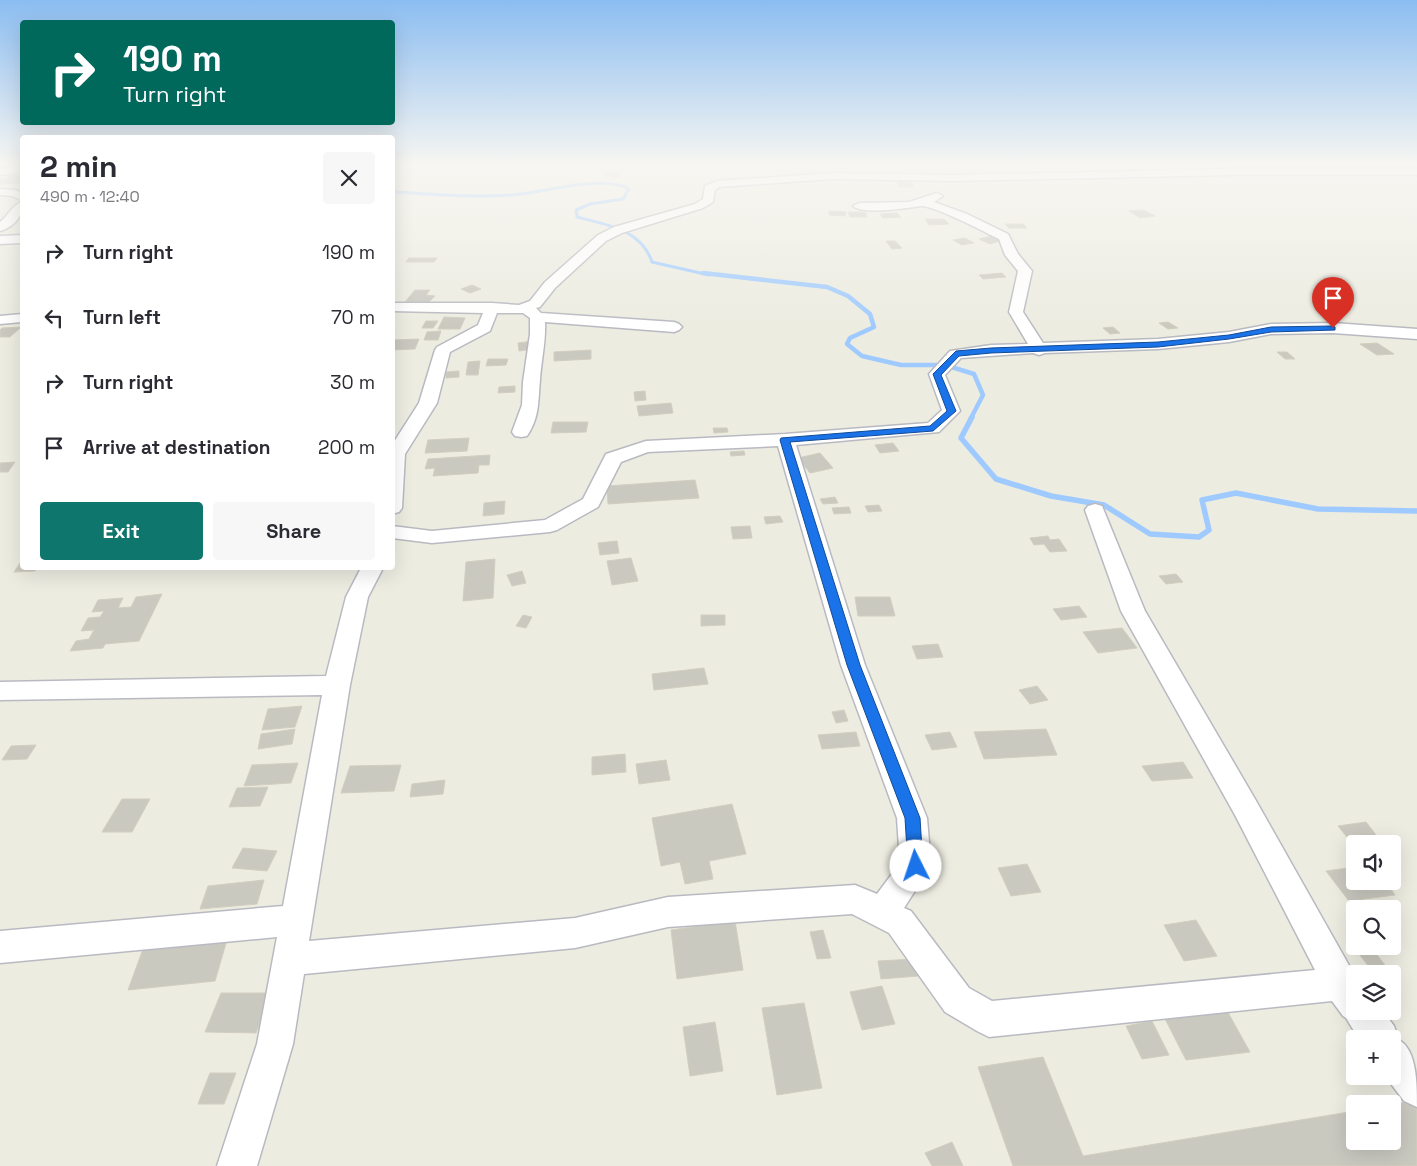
<!DOCTYPE html>
<meta charset="utf-8">
<style>
:root{--surface:#fff;--page:#f7f7f7;--text:#2b2b33;--muted:#7c7c81;--accent:#0f766e}
body{margin:0;font-family:"Space Grotesk",sans-serif;background:var(--page);color:var(--text);height:100vh;display:flex;flex-direction:column;font-size:19px;white-space:nowrap}
*{box-sizing:border-box;margin:0}
p{font-size:16px;color:var(--muted)}
.icon{flex:none;width:28px;height:28px;fill:none;stroke:currentColor;stroke-width:2;stroke-linecap:round;stroke-linejoin:round}
.map{position:relative;flex:1;overflow:hidden}
.details{position:absolute;left:20px;top:135px;width:375px;height:435px;display:flex;flex-direction:column;background:var(--surface);border-radius:5px;box-shadow:0 5px 20px #0002}
.details>*{flex:none}
.banner{position:absolute;left:20px;top:20px;width:375px;height:105px;border-radius:5px;box-shadow:0 5px 20px #0002;background:#00695c;color:#fff;overflow:hidden}
.tools{position:absolute;left:1346px;top:835px;display:grid;gap:10px}
.tools a{display:grid;place-items:center;width:55px;height:55px;border-radius:5px;background:var(--surface);box-shadow:0 5px 20px #0002;font-size:25px}
.pin{position:absolute;display:grid;place-items:center;width:42px;height:42px;color:#fff;margin:-51px -21px;border-radius:50% 50% 50% 0;rotate:-45deg;box-shadow:0 0 5px #0007}
.pin .icon{rotate:45deg}
.me{position:absolute;width:55px;margin:-28px;rotate:356deg;stroke-linejoin:round;filter:drop-shadow(0 0 4px #0008)}
.turn{display:flex;align-items:center;gap:18px;height:105px;padding:0 20px;font-size:22px}
.turn .icon{width:65px;height:65px;stroke-width:2.5}
.turn b{display:block;font-size:35px;line-height:42px}
.round{display:grid;place-items:center;flex:none;width:52px;height:52px;border-radius:5px;background:var(--page)}
.head{display:flex;align-items:center;justify-content:space-between;height:85px;padding:0 20px}
h1{font-size:30px;font-weight:700;line-height:38px}
.cta{display:flex;gap:10px;margin-top:auto;padding:10px 20px}
.cta a{flex:1;height:58px;border-radius:5px;background:var(--accent);color:#fff;font-size:20px;font-weight:700;line-height:58px;text-align:center}
.cta a+a{background:var(--page);color:var(--text)}
ul{padding:0;list-style:none}
li{display:flex;align-items:center;gap:15px;height:65px;padding:0 20px}
li div{flex:1}
li b{display:block;font-size:19px}
li em{font-style:normal}
.map>svg:first-child{display:block}
</style>
<div class="map">
<svg width="1417" height="1166" viewBox="0 0 1417 1166">
<rect width="100%" height="100%" fill="#edece1"/>
<g fill="none" stroke-linecap="round" stroke-linejoin="round">
<path stroke="#9fcaff" stroke-width="3" d="M392 192C432 194 472 198 511 195 543 193 602 174 629 189L623 199 590 204 576 210 577 217C607 225 641 229 652 262L709 275"/>
<polyline stroke="#9fcaff" stroke-width="4.5" points="703,273 827,287 848,296 870,314 874,327 850,338 847,344 862,356 901,365 945,365 974,374 983,395 971,418"/>
<polyline stroke="#9fcaff" stroke-width="5.5" points="972,417 961,438 996,479 1051,496 1104,505 1150,534 1199,537 1209,530 1202,500 1236,493 1318,509 1417,511"/>
</g>
<g fill="#cac9c0" stroke="#d2cebf">
<rect x="605" y="169" width="14" height="8"/>
<polygon points="22,173 22,183 0,184 0,180 4,179 12,174"/>
<polygon points="897,180 911,181 914,187 899,187"/>
<polygon points="1143,210 1155,216 1140,218 1129,211"/>
<polygon points="829,211 846,212 845,216 829,215"/>
<polygon points="848,212 865,212 867,217 850,217"/>
<polygon points="897,213 901,217 883,218 880,214"/>
<polygon points="925,219 944,219 949,224 929,225"/>
<polygon points="1005,224 1023,224 1027,228 1009,228"/>
<polygon points="992,236 1003,240 990,244 979,239"/>
<polygon points="965,238 974,243 962,245 953,240"/>
<polygon points="886,241 895,241 902,248 892,249"/>
<polygon points="409,258 437,258 434,262 406,262"/>
<polygon points="1002,273 1006,277 983,279 979,275"/>
<polygon points="472,285 481,289 470,293 461,289"/>
<polygon points="415,290 430,290 426,295 435,296 429,302 405,302"/>
<polygon points="444,317 465,318 460,329 438,329"/>
<polygon points="426,321 438,321 433,328 422,328"/>
<polygon points="1168,322 1178,328 1168,329 1159,323"/>
<polygon points="21,327 10,337 0,337 0,330 2,328"/>
<polygon points="1113,327 1120,333 1110,334 1103,328"/>
<polygon points="441,331 438,340 424,340 427,332"/>
<polygon points="419,339 415,349 392,350 392,340"/>
<polygon points="533,341 534,349 519,351 518,343"/>
<polygon points="1377,343 1394,354 1377,355 1360,344"/>
<polygon points="591,350 591,359 554,361 554,352"/>
<polygon points="1277,352 1287,352 1295,359 1285,359"/>
<polygon points="488,359 508,359 506,365 486,366"/>
<polygon points="480,361 478,375 466,375 468,362"/>
<polygon points="459,371 459,377 446,378 446,372"/>
<polygon points="515,386 515,392 498,393 499,387"/>
<polygon points="645,391 646,400 635,401 634,392"/>
<polygon points="671,403 673,413 639,416 637,406"/>
<polygon points="553,422 588,422 586,432 551,433"/>
<polygon points="713,428 727,428 728,432 714,433"/>
<polygon points="469,438 467,451 425,453 428,440"/>
<polygon points="893,443 899,451 880,453 875,445"/>
<polygon points="744,451 745,455 731,456 730,452"/>
<polygon points="820,453 833,468 810,473 798,458"/>
<polygon points="490,455 489,465 479,465 478,473 433,476 435,468 425,469 428,459"/>
<polygon points="15,462 8,472 0,472 0,463"/>
<polygon points="695,480 699,498 608,504 607,486"/>
<polygon points="835,497 838,503 823,504 820,499"/>
<polygon points="505,501 504,514 483,516 484,503"/>
<polygon points="879,505 882,511 868,512 865,506"/>
<polygon points="849,507 851,513 834,514 832,508"/>
<polygon points="780,516 783,522 766,524 764,517"/>
<polygon points="750,526 752,538 733,539 731,527"/>
<polygon points="1048,536 1050,540 1059,539 1067,551 1050,552 1044,544 1034,545 1030,538"/>
<polygon points="617,541 619,553 600,555 598,543"/>
<polygon points="631,558 638,581 612,585 607,561"/>
<polygon points="495,559 493,598 463,601 466,562"/>
<polygon points="22,560 22,568 37,568 35,571 14,572"/>
<polygon points="522,571 526,583 512,586 507,575"/>
<polygon points="1176,574 1183,582 1166,584 1159,576"/>
<polygon points="162,594 139,641 105,644 103,648 70,651 76,641 89,639 94,630 81,631 88,618 100,617 104,611 92,612 98,600 123,598 118,608 131,607 136,597"/>
<polygon points="855,597 890,597 895,616 858,616"/>
<polygon points="1079,606 1087,617 1061,620 1053,609"/>
<polygon points="523,615 532,617 526,628 516,626"/>
<polygon points="701,615 725,615 725,625 701,626"/>
<polygon points="1122,628 1137,648 1098,653 1083,632"/>
<polygon points="938,644 943,657 917,659 912,646"/>
<polygon points="704,668 708,684 654,690 652,674"/>
<polygon points="1037,686 1048,700 1030,704 1019,690"/>
<polygon points="302,706 295,727 262,730 268,709"/>
<polygon points="844,710 848,721 836,723 832,712"/>
<polygon points="295,729 292,744 258,749 261,734"/>
<polygon points="1046,729 1057,755 984,759 974,732"/>
<polygon points="856,732 860,746 822,749 818,735"/>
<polygon points="950,732 957,747 932,750 925,735"/>
<polygon points="36,745 27,759 2,760 11,746"/>
<polygon points="625,754 626,772 592,775 592,757"/>
<polygon points="666,760 670,780 639,784 636,764"/>
<polygon points="1183,762 1193,778 1152,781 1142,766"/>
<polygon points="298,763 291,783 244,786 252,765"/>
<polygon points="401,765 394,791 341,793 350,766"/>
<polygon points="445,780 443,794 410,797 412,784"/>
<polygon points="268,787 260,806 229,807 237,788"/>
<polygon points="122,799 150,799 132,832 102,832"/>
<polygon points="732,804 746,854 709,861 713,879 685,884 680,862 661,866 652,818"/>
<polygon points="1366,822 1383,844 1355,844 1355,847 1338,826"/>
<polygon points="243,848 277,851 267,871 232,868"/>
<polygon points="1027,864 1041,892 1011,896 998,868"/>
<polygon points="1355,867 1355,881 1385,881 1395,895 1349,901 1326,871"/>
<polygon points="264,880 257,904 200,909 208,886"/>
<polygon points="1196,920 1217,956 1184,961 1164,925"/>
<polygon points="735,921 743,970 677,979 671,930"/>
<polygon points="823,930 831,958 817,959 810,932"/>
<polygon points="227,940 215,981 128,990 143,949"/>
<polygon points="1374,951 1388,969 1373,972 1359,954"/>
<polygon points="914,959 918,976 881,979 878,961"/>
<polygon points="882,986 895,1024 862,1030 850,992"/>
<polygon points="221,993 271,993 256,1033 205,1032"/>
<polygon points="804,1003 822,1088 777,1095 762,1008"/>
<polygon points="1225,1007 1250,1052 1186,1060 1163,1015"/>
<polygon points="1152,1021 1169,1055 1142,1059 1126,1026"/>
<polygon points="715,1022 723,1071 690,1076 683,1027"/>
<polygon points="1043,1057 1083,1156 1355,1111 1355,1141 1392,1141 1392,1104 1415,1101 1417,1104 1417,1166 1013,1166 978,1067"/>
<polygon points="210,1073 236,1073 224,1104 198,1104"/>
<polygon points="952,1142 963,1166 932,1166 925,1153"/>
</g>
<g fill="none" stroke-linecap="round" stroke-linejoin="round">
<defs>
<g id="street">
<polygon points="16,164 22,164 22,169 16,173 0,175 0,169 9,168"/>
<path d="M1230 169H1417V175H1230L953 181 833 179 719 187 715 190 713 202 703 208 622 233 606 241 555 288 540 307 536 308 541 313 674 322 679 324 682 327 679 330 674 332 545 322C546 342 541 361 540 380 538 400 540 417 527 436L521 437 515 436 512 432 522 405 523 382 530 334V318L523 313H497L490 331 450 352 437 403 405 454 402 508 399 512 392 514V445L419 403 435 350 437 347 478 325 483 313 392 311V303H492L519 305 530 301 545 282 598 235 614 227 695 204 703 199 705 186 717 181 833 173 953 175Z"/>
<polygon points="0,189 15,190 22,193 22,200 12,196 0,195"/>
<path d="M937 193 943 196 934 202 967 214 1008 234 1018 254 1032 271 1023 312 1043 343 1158 339 1229 332 1271 324 1333 323 1417 329V339L1333 333 1271 334 1229 342 1158 349 1045 353 1039 355 1033 353 961 358 945 375 960 411 939 432 796 445 865 665 927 818 931 866 904 908 911 911 969 988 992 1001 1315 970 1235 815 1121 611 1085 510 1088 506 1095 504 1102 506 1145 611 1255 799 1355 976V1011H1383L1394 1026 1399 1040C1417 1050 1417 1084 1417 1107L1404 1101 1385 1076H1392V1039H1359L1346 1018 1343 1016 1332 1001 989 1037 977 1031 945 1012 889 933 852 914 668 927 575 948 304 974 293 1044 257 1166H217L257 1044 277 937 0 963V931L283 906 322 695 0 700V682L326 676 346 597 361 568H383L368 597 350 685 309 941 575 918 668 897 855 885 877 894 900 863 897 818 841 665 778 446 648 452 621 462 598 507 557 530 550 532 432 543 392 538V526L432 531 545 520 583 499 606 454 646 441 785 434 928 423 942 410 929 374 950 351 991 345 1028 344 1009 312 1018 271 1005 255 999 239C985 232 933 205 921 206 908 208 862 215 853 206L859 203 909 202Z"/>
<path d="M22 202C24 216 14 227 0 231V222C8 216 13 204 22 202Z"/>
<polygon points="22,235 22,243 0,244 0,236"/>
<polygon points="22,314 22,322 0,324 0,316"/>
</g>
</defs>
<use href="#street" stroke="#b9bac1" stroke-width="3"/>
<use href="#street" fill="#fff" fill-rule="evenodd"/>
</g>
<linearGradient id="sky" x2="0" y2="1"><stop stop-color="#8bbdf1"/><stop offset="0.5" stop-color="#f7f6f2"/><stop offset="1" stop-color="#f7f6f2" stop-opacity="0"/></linearGradient>
<rect width="1417" height="328" fill="url(#sky)"/>
<polygon fill="#1a73e8" stroke="#114b97" points="1333,326 1335,327 1335,330 1271,332 1229,339 1158,347 991,353 959,356 941,375 956,411 933,431 790,442 860,665 920,818 923,866 921,871 916,873 910,871 908,866 905,818 847,665 780,440 781,438 930,426 947,411 933,374 956,351 991,348 1158,342 1229,335 1271,327"/>
</svg>
<div class="tools">
<a><svg class="icon" aria-label="sound" viewBox="0 0 24 24"><path d="M4 9h4l5-4v14l-5-4H4zM17 9q2 3 0 6"/></svg></a>
<a><svg class="icon" aria-label="search" viewBox="0 0 24 24"><circle cx="10" cy="10" r="6"/><path d="M15 15l6 6"/></svg></a>
<a><svg class="icon" aria-label="layers" viewBox="0 0 24 24"><path d="M12 4l9 5-9 5-9-5zM3 14l9 5 9-5"/></svg></a>
<a>+</a>
<a>−</a>
</div>
<div class="pin" style="left:1333px;top:328px;background:#d93025"><svg class="icon" aria-label="arrive" viewBox="0 0 24 24"><path d="M6 21V4h12l-3 4 3 4H6"/></svg></div>
<svg class="me" style="left:916px;top:866px" viewBox="-20 -20 40 40"><circle r="19" fill="#fff"/><path d="M0-13L10 11 0 6-10 11z" fill="#1a73e8"/></svg>
<div class="banner">
<div class="turn"><svg class="icon" aria-label="right" viewBox="0 0 24 24"><path d="M7 20v-9h11M14 6l5 5-5 5"/></svg><div><b>190 m</b>Turn right</div></div>
</div>
<section class="details">
<div class="head"><div><h1>2 min</h1><p>490 m · 12:40</p></div><a class="round"><svg class="icon" aria-label="close" viewBox="0 0 24 24"><path d="M6 6l12 12M18 6L6 18"/></svg></a></div>
<ul>
<li><svg class="icon" aria-label="right" viewBox="0 0 24 24"><path d="M7 20v-9h11M14 6l5 5-5 5"/></svg><div><b>Turn right</b></div><em>190 m</em></li>
<li><svg class="icon" aria-label="left" viewBox="0 0 24 24"><path d="M17 20v-9H6M10 6l-5 5 5 5"/></svg><div><b>Turn left</b></div><em>70 m</em></li>
<li><svg class="icon" aria-label="right" viewBox="0 0 24 24"><path d="M7 20v-9h11M14 6l5 5-5 5"/></svg><div><b>Turn right</b></div><em>30 m</em></li>
<li><svg class="icon" aria-label="arrive" viewBox="0 0 24 24"><path d="M6 21V4h12l-3 4 3 4H6"/></svg><div><b>Arrive at destination</b></div><em>200 m</em></li>
</ul>
<div class="cta"><a>Exit</a><a>Share</a></div>
</section>
</div>
